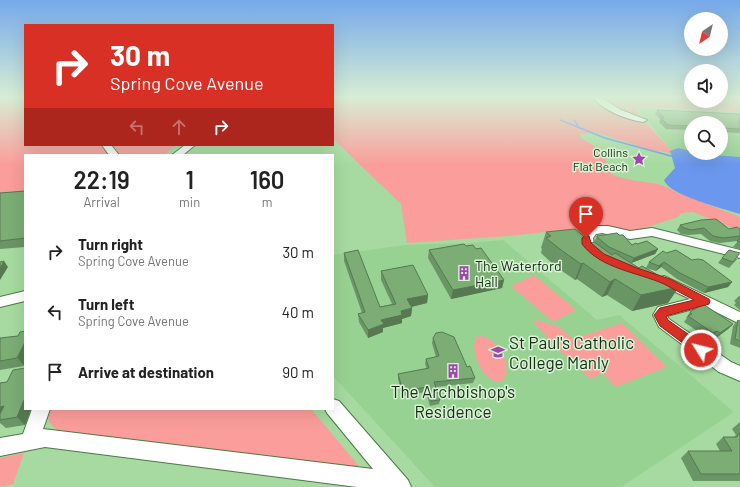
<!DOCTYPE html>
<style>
:root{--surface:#fff;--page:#f2f2f2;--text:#222;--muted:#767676}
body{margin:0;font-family:Barlow,sans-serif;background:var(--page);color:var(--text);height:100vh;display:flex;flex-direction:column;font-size:15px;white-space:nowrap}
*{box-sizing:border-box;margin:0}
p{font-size:13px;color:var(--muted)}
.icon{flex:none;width:22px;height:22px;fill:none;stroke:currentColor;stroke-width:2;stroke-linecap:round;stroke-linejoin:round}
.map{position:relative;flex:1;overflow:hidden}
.details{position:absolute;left:24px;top:154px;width:310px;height:256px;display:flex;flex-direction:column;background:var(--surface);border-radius:0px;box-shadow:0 4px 16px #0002}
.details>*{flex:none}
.top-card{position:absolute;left:24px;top:24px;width:310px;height:122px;border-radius:0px;box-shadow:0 4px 16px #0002;background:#d93025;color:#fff;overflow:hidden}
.needle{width:26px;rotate:215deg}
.controls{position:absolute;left:684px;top:12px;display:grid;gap:8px}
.controls a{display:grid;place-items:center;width:44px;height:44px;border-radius:50%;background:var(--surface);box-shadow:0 4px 16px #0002;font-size:20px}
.pin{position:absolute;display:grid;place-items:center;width:34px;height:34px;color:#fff;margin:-41px -17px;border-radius:50% 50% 50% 0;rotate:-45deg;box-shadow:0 0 4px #0007}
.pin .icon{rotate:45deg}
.me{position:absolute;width:44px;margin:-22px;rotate:306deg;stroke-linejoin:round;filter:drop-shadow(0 0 3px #0008)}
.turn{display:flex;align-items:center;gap:14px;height:84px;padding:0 20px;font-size:18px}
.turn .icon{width:52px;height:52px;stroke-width:2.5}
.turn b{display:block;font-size:28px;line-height:34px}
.lanes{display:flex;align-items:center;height:38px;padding:0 20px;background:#0003;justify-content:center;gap:20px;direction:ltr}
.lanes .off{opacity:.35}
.eta{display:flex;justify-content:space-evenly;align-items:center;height:68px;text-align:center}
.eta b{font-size:24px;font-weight:600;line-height:28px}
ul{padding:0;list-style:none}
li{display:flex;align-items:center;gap:12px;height:60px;padding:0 20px}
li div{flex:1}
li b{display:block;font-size:15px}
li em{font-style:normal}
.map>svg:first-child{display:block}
</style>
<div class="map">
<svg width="740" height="487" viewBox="0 0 740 487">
<rect width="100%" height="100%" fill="#a6daa0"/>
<g fill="#98d292">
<polygon points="637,108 740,113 740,157 701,153 721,153 721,123 691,123 691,151 676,149 672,151"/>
<polygon points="503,240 597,320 619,315 734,412 621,487 435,487 333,376 333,255 405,245 470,243"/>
</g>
<g fill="#fb9d9a">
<polygon points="0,97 25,97 25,145 176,145 164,155 25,155 25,191 0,196"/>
<path d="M333 97H691V101H721V97H740V112L633 106 644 121 672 151 670 153 651 150 595 132 579 134 581 138 602 151 611 174C632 184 657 179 676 192L740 217V231L693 212 681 213 678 217 641 229 626 230 591 227 507 236 407 243 401 204 333 139Z"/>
<polygon points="534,275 576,310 553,322 511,286"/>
<polygon points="537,320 559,327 573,339 622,323 667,367 615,387 603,373 590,379 551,342 534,322"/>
<path d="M480 336C496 337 515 367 502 381 484 386 469 351 476 338Z"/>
<polygon points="54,409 311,409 359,466 355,472 59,433 49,422 47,410"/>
<polygon points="24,453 13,484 0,487 0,458"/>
</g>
<path fill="#6b98ee" d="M678 148 691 151V153L740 157V214C725 209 668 195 664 180L675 168 670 151Z"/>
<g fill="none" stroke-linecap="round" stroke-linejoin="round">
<g stroke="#6b98ee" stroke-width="1.5">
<polyline points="560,120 605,138 671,156"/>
<polyline points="574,120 578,126"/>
</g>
<defs>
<g id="minor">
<path d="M592 97H600L621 110 647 120 643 122C625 119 605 111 592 97Z"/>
<polygon points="102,145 111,145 119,155 109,155"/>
<polygon points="185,145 195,145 183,155 172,155"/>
<path d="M597 226H608L630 231 652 228 740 250V258L652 236 630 239 602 233 596 234 593 238 594 244 600 252 598 255C589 257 582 249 581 240 583 231 588 228 597 226Z"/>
<polygon points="664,276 740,312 740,324 704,306 667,316 669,319 731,362 740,366 740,381 719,372 659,327 653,315 658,307 690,299 659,284 657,281 659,278"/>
<polygon points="25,291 25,301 0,307 0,297"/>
<polygon points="333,399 339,401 408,480 411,487 357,487 45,447 0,456 0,438 23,434 32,409 50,409 43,429 373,469 327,413 325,409 333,409"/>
</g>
</defs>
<use href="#minor" stroke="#4a7a45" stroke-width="2"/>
<use href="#minor" fill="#fff" fill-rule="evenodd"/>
</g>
<g fill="#6a9565">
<polygon points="657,110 740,114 740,133 721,132 721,123 691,123 691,130 666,129 659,122 660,119 655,114"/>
<polygon points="25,191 25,247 0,249 0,193"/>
<polygon points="680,225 729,229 740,229 740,249 733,247 738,241 719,243 710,241 701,234 688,235 681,234 677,230"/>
<polygon points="546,232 592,243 594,242 597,236 619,235 632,245 637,244 658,249 655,254 631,263 628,262 639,268 646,268 649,262 666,253 692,260 732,282 728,287 704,293 677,279 661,267 656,271 646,268 668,303 632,311 607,295 602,297 577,279 575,280 555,266 541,253 542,249 541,248"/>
<polygon points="476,249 504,280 502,288 451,299 428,258 429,250"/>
<polygon points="344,253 380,307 392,304 381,280 381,271 428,295 427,303 411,307 412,308 411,316 402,319 402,323 383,328 383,332 368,338 359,322 358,314 362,313 344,261"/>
<polygon points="722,258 737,259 729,268 718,263"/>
<polygon points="739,296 740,296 740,310 734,305 736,303 734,301"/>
<polygon points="690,312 733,324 728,329 716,338 712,336 709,339 684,322 687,318 686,318"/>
<polygon points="738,320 740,321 740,348 730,344 733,326"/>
<polygon points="0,338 24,366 0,370"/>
<polygon points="433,338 467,367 475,378 473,383 436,387 440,400 439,404 430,406 426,392 402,396 398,379 398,374 427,369 425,364 426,359 436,357 432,343"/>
<polygon points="25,368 25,409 31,409 25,425 6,428 0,423 0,383 7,382"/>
<polygon points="740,422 740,481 693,481 681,458 688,451 720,451 716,444 723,437 734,437 736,435 732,429"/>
</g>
<g fill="#567952">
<polygon points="658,249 655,254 631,263 634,258"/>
<polygon points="4,261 8,267 0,280 0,268"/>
<polygon points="664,262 661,267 656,271 659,266"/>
<polygon points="583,263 577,279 575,280 581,264"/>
<polygon points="615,279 607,295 602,297 610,282"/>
<polygon points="504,280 502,288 451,299 453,290"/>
<polygon points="732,282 728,287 704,293 708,287"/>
<polygon points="679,287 668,303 632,311 641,295"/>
<polygon points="428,295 427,303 407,308 407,299"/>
<polygon points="412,308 411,316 402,319 402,323 383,328 383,332 368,338 368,330 381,320 401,311"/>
<polygon points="733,324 728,329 716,338 720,333"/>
<polygon points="717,331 709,339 713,333"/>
<polygon points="25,342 25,365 24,366 17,358"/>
<polygon points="24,400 25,400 25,409 31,409 25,425 17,417"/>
<polygon points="4,406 0,416 0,407"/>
</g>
<g fill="#7bad75" stroke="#567952">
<polygon points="657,110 740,114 740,129 721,128 721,123 691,123 691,126 668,125 661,118 664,118"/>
<polygon points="25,191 25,238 0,241 0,193"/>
<polygon points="716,219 729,229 737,227 740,229 740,236 723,238 713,236 704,228 691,230 684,228 680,225 701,220"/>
<polygon points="575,229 592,243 594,242 612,255 615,253 639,268 642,266 679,287 641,295 615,279 610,282 583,263 581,264 561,250 546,238 551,236 546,232"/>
<polygon points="617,233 619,235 623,235 632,245 636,243 637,244 647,241 658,249 634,258 609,247 597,237 597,236"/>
<polygon points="740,239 740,242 737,241"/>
<polygon points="464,244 466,246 473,245 476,249 481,248 504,280 453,290 429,250"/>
<polygon points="358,250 380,307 396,304 381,271 413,265 428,295 407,299 412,308 401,311 402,315 381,320 384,324 368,330 358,314 365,312 344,253"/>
<polygon points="676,250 692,260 698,259 703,260 732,282 708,287 680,273 664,262 659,266 649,262 663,251 666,253"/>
<polygon points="729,250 740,253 733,262 722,258"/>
<polygon points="4,261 0,268 0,262"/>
<polygon points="703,304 733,324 720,333 717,331 713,333 688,316 692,314 690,312"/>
<polygon points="738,320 740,321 740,341 735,339"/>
<polygon points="25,331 25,342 17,358 0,361 0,338 18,336 20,332"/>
<polygon points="442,332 454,337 467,367 470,366 475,378 434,382 440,400 431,401 427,387 403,391 398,374 429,368 426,359 439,356 433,338 436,333"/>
<polygon points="25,368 25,400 24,400 17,417 0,420 0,414 4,406 0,407 0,383 7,382 13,370"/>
<polygon points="738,434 740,434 740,474 701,474 688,451 732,451 723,437 737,437"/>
</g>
<linearGradient id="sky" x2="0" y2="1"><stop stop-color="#76a9ea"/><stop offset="0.59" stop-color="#d7eed4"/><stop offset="1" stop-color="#d7eed4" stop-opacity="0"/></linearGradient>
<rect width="740" height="165" fill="url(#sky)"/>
<path fill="#d93025" stroke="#8d1f18" d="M586 235 589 236 591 243 604 254 637 268 670 279 709 299 710 301 709 304 666 316 668 320 705 346 706 350 705 353 701 354 696 353 660 326 654 315 660 308 694 300C684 295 674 289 664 284 637 272 601 269 582 244V238Z"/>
<defs>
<symbol id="sight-bare" viewBox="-9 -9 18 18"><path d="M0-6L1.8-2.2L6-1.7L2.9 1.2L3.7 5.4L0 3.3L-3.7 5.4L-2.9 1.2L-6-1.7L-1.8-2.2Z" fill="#a145af" stroke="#d9f3d5" stroke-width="2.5" paint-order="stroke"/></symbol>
<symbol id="building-bare" viewBox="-9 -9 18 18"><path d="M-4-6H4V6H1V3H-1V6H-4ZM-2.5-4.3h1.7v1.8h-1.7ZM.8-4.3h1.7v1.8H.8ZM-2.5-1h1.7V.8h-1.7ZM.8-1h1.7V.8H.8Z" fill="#a145af" stroke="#d9f3d5" stroke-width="2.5" paint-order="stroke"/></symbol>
<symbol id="school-bare" viewBox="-9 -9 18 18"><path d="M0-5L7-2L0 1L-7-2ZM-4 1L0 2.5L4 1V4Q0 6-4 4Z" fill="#a145af" stroke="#d9f3d5" stroke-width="2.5" paint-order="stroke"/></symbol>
</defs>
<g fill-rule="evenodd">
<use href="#sight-bare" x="629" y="149" width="20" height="20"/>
<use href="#building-bare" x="454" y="263" width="20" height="20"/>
<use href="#school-bare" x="488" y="342" width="20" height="20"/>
<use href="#building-bare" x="443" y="361" width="20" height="20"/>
</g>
<g text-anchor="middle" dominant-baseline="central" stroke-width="3" stroke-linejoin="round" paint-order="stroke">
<g font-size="12" fill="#162a14" stroke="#d9f3d5" text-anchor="end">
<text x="628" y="152">Collins<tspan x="628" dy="14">Flat Beach</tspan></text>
</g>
<g font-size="14" fill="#162a14" stroke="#d9f3d5" text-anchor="start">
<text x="475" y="265">The Waterford<tspan x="475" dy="16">Hall</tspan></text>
</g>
<g font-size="17" fill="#162a14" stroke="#d9f3d5" text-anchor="start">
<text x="509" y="342">St Paul's Catholic<tspan x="509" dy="20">College Manly</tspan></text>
<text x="453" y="391" text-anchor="middle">The Archbishop's<tspan x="453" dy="20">Residence</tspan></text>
</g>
</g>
</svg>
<div class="controls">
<a><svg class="needle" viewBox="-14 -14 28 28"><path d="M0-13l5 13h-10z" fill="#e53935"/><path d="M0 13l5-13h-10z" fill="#767676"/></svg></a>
<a><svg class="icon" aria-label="sound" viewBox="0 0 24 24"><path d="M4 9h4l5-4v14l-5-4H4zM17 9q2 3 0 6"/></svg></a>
<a><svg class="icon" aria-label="search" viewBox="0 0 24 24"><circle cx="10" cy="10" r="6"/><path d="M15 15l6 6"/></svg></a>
</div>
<div class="pin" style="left:586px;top:238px;background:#d93025"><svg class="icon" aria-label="arrive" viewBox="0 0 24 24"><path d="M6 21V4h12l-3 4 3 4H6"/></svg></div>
<svg class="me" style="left:701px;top:350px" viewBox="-20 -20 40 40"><circle r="17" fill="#d93025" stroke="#fff" stroke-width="3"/><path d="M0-11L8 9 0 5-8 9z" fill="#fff"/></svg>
<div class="top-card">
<div class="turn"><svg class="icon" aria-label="right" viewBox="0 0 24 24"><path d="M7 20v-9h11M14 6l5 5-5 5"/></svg><div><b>30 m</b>Spring Cove Avenue</div></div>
<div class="lanes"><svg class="icon off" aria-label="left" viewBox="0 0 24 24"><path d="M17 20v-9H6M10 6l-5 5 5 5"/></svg><svg class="icon off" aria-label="ahead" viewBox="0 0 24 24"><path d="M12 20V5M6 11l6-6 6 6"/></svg><svg class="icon" aria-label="right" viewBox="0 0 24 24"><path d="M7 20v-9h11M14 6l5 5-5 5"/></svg></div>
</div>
<section class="details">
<div class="eta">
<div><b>22:19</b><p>Arrival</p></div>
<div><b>1</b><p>min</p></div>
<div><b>160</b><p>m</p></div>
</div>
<ul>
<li><svg class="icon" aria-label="right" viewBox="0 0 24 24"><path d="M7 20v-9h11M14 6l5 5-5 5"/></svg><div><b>Turn right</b><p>Spring Cove Avenue</p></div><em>30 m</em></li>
<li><svg class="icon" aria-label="left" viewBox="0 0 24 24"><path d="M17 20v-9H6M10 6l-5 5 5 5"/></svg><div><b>Turn left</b><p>Spring Cove Avenue</p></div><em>40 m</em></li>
<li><svg class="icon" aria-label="arrive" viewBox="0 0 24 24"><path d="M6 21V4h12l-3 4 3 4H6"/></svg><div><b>Arrive at destination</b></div><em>90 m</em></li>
</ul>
</section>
</div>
